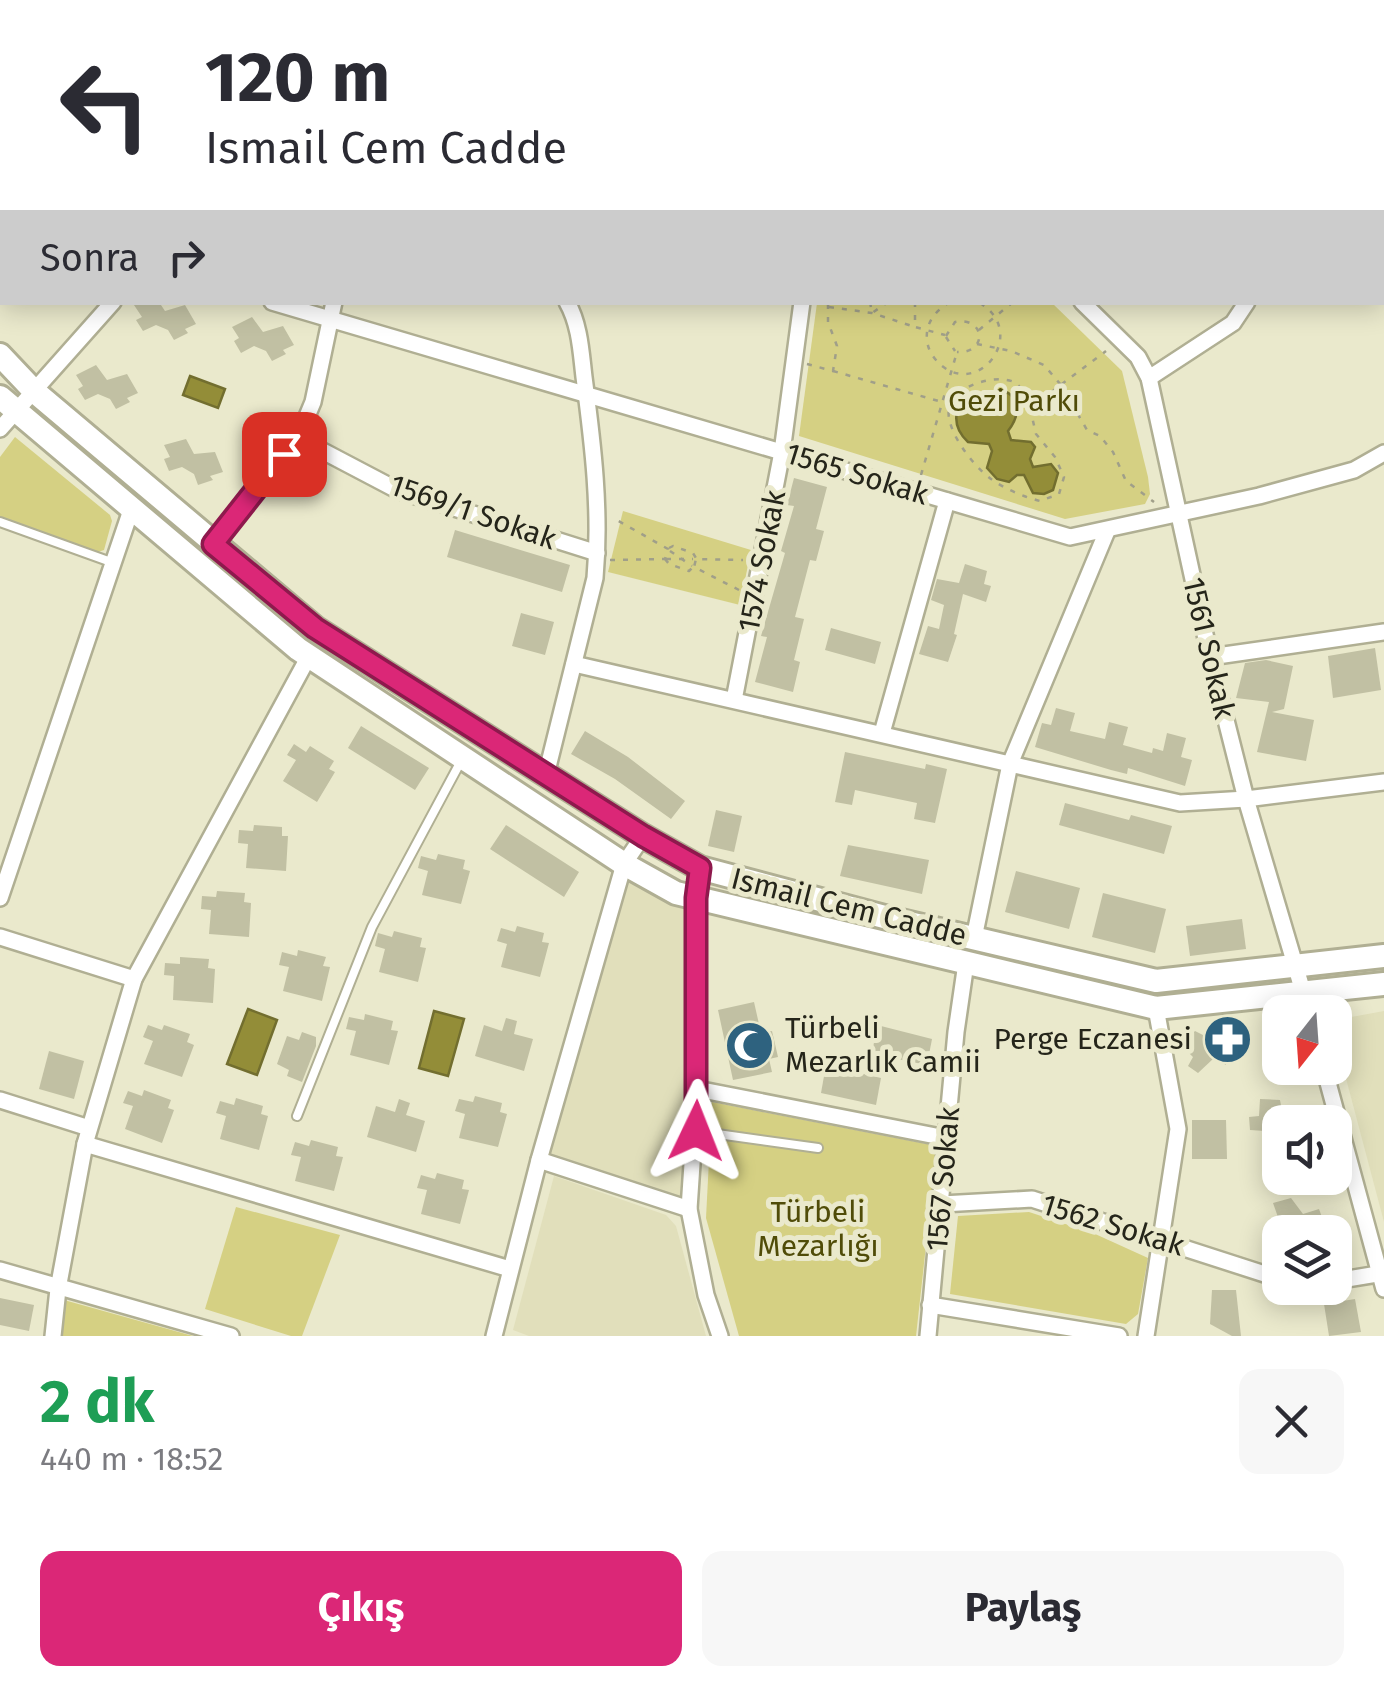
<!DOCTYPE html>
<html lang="tr">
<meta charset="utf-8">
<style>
:root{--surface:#fff;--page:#f7f7f7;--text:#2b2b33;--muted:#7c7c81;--accent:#db2777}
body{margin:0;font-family:"Fira Sans",sans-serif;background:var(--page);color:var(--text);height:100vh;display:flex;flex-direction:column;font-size:38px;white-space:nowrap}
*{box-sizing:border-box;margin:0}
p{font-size:32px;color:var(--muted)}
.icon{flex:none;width:55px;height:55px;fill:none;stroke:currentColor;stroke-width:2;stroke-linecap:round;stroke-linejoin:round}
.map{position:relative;height:1336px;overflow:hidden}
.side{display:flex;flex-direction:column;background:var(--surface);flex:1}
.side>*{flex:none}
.top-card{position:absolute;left:0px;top:0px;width:1385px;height:305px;box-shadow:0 5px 25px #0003;background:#fff;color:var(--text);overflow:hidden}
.needle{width:65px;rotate:197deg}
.controls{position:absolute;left:1262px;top:995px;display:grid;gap:20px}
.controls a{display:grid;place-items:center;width:90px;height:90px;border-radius:20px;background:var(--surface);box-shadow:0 5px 25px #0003;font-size:50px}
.pin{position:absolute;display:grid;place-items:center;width:85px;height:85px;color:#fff;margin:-42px;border-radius:20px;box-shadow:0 5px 15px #0006}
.me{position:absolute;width:110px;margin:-55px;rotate:2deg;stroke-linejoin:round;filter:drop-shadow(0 0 8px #0008)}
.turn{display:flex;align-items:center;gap:35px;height:210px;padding:0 40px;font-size:45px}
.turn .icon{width:130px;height:130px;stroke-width:2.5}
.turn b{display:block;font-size:70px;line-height:85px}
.then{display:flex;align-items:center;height:95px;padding:0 40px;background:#0003;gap:20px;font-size:38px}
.round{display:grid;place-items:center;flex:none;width:105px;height:105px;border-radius:20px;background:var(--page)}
.overview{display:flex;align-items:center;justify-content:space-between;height:170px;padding:0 40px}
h1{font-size:60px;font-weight:700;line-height:75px;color:#1e9e55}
.action{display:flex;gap:20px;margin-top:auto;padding:20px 40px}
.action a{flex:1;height:115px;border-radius:20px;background:var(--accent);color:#fff;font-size:40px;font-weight:700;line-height:115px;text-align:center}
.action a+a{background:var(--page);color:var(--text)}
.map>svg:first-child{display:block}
</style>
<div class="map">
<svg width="1384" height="1336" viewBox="0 0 1384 1336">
<rect width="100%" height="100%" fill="#eae9cc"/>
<g fill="#e1dfbb">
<polygon points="624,864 696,898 689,1209 539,1160"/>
<polygon points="1384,1011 1384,1222 1335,1037 1335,1020"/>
<polygon points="554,1176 666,1215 676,1226 706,1336 529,1336 513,1330"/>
</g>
<g fill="#d5d083">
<polygon points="817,303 1052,303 1122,371 1148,477 1150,494 1145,504 1065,519 799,436"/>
<polygon points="15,437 110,515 112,521 104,550 98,552 0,518 0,457"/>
<polygon points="623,511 751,550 740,605 608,572"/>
<polygon points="712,1102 937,1146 916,1336 739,1336 706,1218"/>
<polygon points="236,1207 340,1235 302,1336 291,1336 205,1309"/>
<polygon points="1029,1212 1093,1233 1148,1258 1138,1314 1126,1324 950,1294 958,1216"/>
<polygon points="64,1300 193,1336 61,1336"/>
</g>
<g fill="#938d38" stroke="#726e2f" stroke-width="2.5">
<polygon points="190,376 225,389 218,408 183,395"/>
<path d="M1002 390C1023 398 1019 417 1008 431L1011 440 1031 442 1035 447 1030 459 1033 467 1051 464 1058 473 1053 490 1044 494 1033 493 1024 475H1017L1009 482 997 479 987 468 992 451 989 444 968 442C956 431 953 418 960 403L981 393Z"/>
<polygon points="248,1009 277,1020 257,1075 227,1064"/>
<polygon points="434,1011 464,1019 448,1076 419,1068"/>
</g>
<g fill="#c1c0a3">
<polygon points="132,302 159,302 165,311 185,305 196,324 185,329 188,333 174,340 168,330 156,325 143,331 136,320 142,317"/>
<polygon points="252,317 263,332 283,326 294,345 283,350 286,354 272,361 266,351 254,346 241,353 234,341 239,338 232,327"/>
<polygon points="96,365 107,380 127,374 138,393 127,398 130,402 116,409 110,399 98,394 85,400 78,389 83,386 76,375"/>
<polygon points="186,439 194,454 215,452 223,472 210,476 213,480 198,485 194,474 182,467 169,471 164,459 170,457 164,445"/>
<polygon points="794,478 827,487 816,529 824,531 816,561 810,560 795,617 804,619 794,660 800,662 793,692 755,682 767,637 761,636 785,553 781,551 794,506 787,505"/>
<polygon points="455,530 570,565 562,592 447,557"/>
<polygon points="965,564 987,571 984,584 991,586 986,602 963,594 954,634 957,635 948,662 919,654 928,626 939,629 944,605 931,600 937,579 959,583"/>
<polygon points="521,613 554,622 545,655 512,646"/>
<polygon points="831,628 881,642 875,664 825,650"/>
<polygon points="1375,648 1381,690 1333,698 1328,656"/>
<polygon points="1266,660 1293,666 1284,709 1272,712 1314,720 1306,761 1257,752 1269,702 1236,698 1245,663"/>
<polygon points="1056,708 1075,713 1070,731 1105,739 1109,722 1128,727 1123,745 1152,753 1153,748 1163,751 1167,733 1186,738 1181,757 1192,760 1185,786 1128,768 1127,774 1111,770 1035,747 1042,723 1051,725"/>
<polygon points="361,726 429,768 415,790 348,748"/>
<polygon points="585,731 628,757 685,801 671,819 615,779 571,754"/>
<polygon points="294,744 306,752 310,746 334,761 329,769 335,772 317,802 283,781 296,760 287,755"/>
<polygon points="845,752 925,769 926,764 947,769 935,823 914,819 917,803 855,790 852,805 835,802"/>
<polygon points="1065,803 1129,820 1131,815 1172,826 1164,854 1059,825"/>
<polygon points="716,810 742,816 734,852 708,846"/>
<polygon points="254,825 282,827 282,836 288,836 286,871 246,868 248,844 238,843 239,830 253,831"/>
<polygon points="506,825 579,872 564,897 490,849"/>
<polygon points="848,845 929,860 922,894 840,876"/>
<polygon points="438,854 465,860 463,869 470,871 461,904 422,895 428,871 418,868 421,856 436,860"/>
<polygon points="1016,871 1080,888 1069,929 1005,912"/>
<polygon points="217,891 245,893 244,902 251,903 249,937 209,934 211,910 201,909 202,896 216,897"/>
<polygon points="1103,893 1166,909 1155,953 1092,937"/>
<polygon points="1242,919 1246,949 1190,956 1186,926"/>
<polygon points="517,926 544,933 542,942 549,943 540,977 501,967 507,944 497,941 501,928 515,932"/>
<polygon points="394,931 422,938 420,947 426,948 418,982 379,972 385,949 375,946 378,933 392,937"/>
<polygon points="298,950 326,957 323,966 330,967 322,1001 283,991 289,967 279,965 282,952 297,956"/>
<polygon points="180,957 209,959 208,968 215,969 213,1003 173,1000 174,976 164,975 165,963 180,964"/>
<polygon points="754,1002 761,1033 772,1031 778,1057 769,1059 772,1072 733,1080 718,1010"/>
<polygon points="365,1014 393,1021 391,1030 398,1031 389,1065 350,1055 356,1031 346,1029 349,1017 364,1020"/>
<polygon points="506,1018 517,1021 514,1034 533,1039 524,1071 475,1056 484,1025 502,1031"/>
<polygon points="148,1025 162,1030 164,1025 190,1034 187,1042 194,1045 182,1077 144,1064 153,1041 143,1037"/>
<polygon points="877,1025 932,1039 927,1065 872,1054"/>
<polygon points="1226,1029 1226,1065 1214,1058 1198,1073 1188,1066 1193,1057 1181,1045 1195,1031 1213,1040"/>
<polygon points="302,1032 316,1037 316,1046 302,1082 287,1076 289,1070 277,1064 287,1036 299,1040"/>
<polygon points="49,1051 84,1061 74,1099 39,1089"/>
<polygon points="826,1065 881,1078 876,1105 821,1093"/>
<polygon points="144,1090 171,1100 168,1108 174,1110 162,1143 125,1129 133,1106 123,1103 128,1091 142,1096"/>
<polygon points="475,1096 502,1103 500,1112 507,1114 498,1147 459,1138 465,1114 455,1111 459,1099 473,1102"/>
<polygon points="236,1098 263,1106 261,1114 268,1116 259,1150 220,1139 226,1116 216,1113 220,1101 234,1105"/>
<polygon points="399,1099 410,1103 406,1115 425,1121 416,1152 367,1137 376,1106 395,1112"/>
<polygon points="1260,1099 1280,1100 1284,1122 1280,1122 1280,1132 1250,1130 1249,1117 1259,1116"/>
<polygon points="1192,1120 1226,1120 1227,1159 1192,1159"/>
<polygon points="311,1140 338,1147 336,1156 343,1157 334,1191 295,1181 301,1157 291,1155 295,1142 309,1146"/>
<polygon points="437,1173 464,1180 462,1189 469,1190 460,1224 421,1214 427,1190 417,1188 421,1175 435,1179"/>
<polygon points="1291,1198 1303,1214 1319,1209 1326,1228 1318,1232 1298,1232 1296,1229 1276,1236 1270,1225 1279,1220 1273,1203"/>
<polygon points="1212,1290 1236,1290 1241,1336 1232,1336 1210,1324"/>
<polygon points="0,1298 34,1305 29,1331 0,1325"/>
<polygon points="1355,1299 1361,1332 1329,1336 1324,1304"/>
</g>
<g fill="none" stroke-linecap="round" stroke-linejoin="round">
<defs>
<g id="lane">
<polyline points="0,522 111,562"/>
<polyline points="297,1116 372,927 461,761"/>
<polyline points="696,1131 818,1148"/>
</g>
<g id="street">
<polyline points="513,0 518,2"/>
<polyline points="770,0 773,2"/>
<polyline points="1214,0 1219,2"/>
<polyline points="204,2 204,0"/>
<polyline points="373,2 373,0"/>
<polyline points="528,2 532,0"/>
<polyline points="736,2 738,0"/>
<polyline points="952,2 954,0"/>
<polyline points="1122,2 1123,0"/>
<polyline points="1382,81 1384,78"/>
<polyline points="0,124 2,127"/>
<polyline points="1382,249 1384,250"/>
<polyline points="272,302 1070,537 1259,496 1354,470 1384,453"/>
<polyline points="1082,302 1138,357 1149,378 1210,657 1246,799 1309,1012"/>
<polyline points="1149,378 1233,323 1247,302"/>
<polyline points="0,429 113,302"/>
<polyline points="298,438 397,490 597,553"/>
<polyline points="213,544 298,438 313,402 334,302"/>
<polyline points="1210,657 1384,632"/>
<polyline points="574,664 1180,803 1246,799 1384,782"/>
<polyline points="734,700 782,452 802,302"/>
<polyline points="882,733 947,501"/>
<path d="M546 775 595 578C601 511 593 445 584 377 581 352 580 325 567 302"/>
<polyline points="700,868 696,898 697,1089 689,1209 706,1295 720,1336"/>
<polyline points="0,898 131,510"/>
<polyline points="0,937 134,979"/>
<polyline points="974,938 1010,764 1107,531"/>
<polyline points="1324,1068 1384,1289"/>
<polyline points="697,1089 946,1138"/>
<polyline points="0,1100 89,1128"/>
<polyline points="85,1144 510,1269"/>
<polyline points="539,1160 689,1209"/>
<polyline points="942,1204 1032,1199 1280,1279"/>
<polyline points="0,1270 231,1336"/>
<polyline points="1335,1281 1384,1273"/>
<polyline points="930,1305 1119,1336"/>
<polyline points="53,1336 58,1289 85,1144 134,979 309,656"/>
<polyline points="494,1336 539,1160 624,864 643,836"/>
<polyline points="928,1336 956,1032 966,963"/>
<polyline points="1146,1336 1178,1129 1156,1008"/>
</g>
<g id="secondary">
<polyline points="67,2 71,0"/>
<polyline points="0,44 2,42"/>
<polyline points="0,355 35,392 315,628 643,836 700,868 892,919 1156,981 1384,956"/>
<polyline points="0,397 298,649 624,864 676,893 1156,1008 1384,984"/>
</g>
</defs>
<use href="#lane" stroke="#b0af93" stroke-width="12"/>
<use href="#street" stroke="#b0af93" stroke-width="20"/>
<use href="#secondary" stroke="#b0af93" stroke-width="28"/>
<g stroke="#a09f89" stroke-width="2.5" stroke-dasharray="5 8" stroke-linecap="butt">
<polyline points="1346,0 1352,2"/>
<polyline points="1360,0 1361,2"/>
<polyline points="1311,2 1313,0"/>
<polyline points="1379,2 1382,2"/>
<polyline points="870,302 872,313 888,302"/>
<polyline points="915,302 915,327 945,335"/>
<path d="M950 302C936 310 925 323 927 340 928 351 934 359 942 366 982 397 1029 330 978 302"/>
<polyline points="829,307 872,313 915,327"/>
<polyline points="979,330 1013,302"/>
<path d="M946 336 955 322C986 316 988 354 957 352"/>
<polyline points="946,337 955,351"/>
<polyline points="977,344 1011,351 1044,365 1061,385 1087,430 1100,436 1113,452 1126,481 1154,502"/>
<polyline points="807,364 833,371 837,346 828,322 828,302"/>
<polyline points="833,371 942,402"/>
<path d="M1030 408 1036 434 1055 457 1064 477 1059 494 1040 501C1024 497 1005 489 991 479 974 467 939 424 951 402 960 385 996 374 1014 382 1023 387 1026 399 1030 408L1106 351"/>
<polyline points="921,475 957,352"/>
<polyline points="669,548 673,546 693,553 696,558"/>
<polyline points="670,551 692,566"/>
<polyline points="665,559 669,564 689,571 692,568"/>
<polyline points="666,559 693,559"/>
<polyline points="610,560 665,559 668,549 615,519"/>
<polyline points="739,590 694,567 696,559 743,560"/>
</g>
<use href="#lane" stroke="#fff" stroke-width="8"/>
<use href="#street" stroke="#fff" stroke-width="15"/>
<use href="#secondary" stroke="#fff" stroke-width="22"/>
</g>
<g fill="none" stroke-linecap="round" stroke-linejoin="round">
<defs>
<polyline id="route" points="284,454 213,544 315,628 643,836 700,868 696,898 696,1131"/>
</defs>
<use href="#route" stroke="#8e194d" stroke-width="25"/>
<use href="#route" stroke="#db2777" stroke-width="18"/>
</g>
<defs>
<symbol id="pharmacy-disc" viewBox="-11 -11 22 22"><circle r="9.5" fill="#2e627f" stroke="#eae9cc"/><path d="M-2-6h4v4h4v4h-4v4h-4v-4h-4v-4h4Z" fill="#fff"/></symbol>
<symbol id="mosque-disc" viewBox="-11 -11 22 22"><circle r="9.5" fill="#2e627f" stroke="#eae9cc"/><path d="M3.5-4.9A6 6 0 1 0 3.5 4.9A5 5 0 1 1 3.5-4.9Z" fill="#fff"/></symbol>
</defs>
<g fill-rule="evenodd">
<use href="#pharmacy-disc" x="1200" y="1012" width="55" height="55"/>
<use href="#mosque-disc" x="722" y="1018" width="55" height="55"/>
</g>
<g text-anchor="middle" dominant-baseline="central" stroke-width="10" stroke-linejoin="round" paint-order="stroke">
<g font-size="30" fill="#504c08" stroke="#eae9cc">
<text x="1014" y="401">Gezi Parkı</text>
<text x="818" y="1212">Türbeli<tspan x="818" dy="34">Mezarlığı</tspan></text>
</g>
<g font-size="30" fill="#25251a" stroke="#eae9cc">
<text transform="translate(857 474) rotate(17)">1565 Sokak</text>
<text transform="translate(473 512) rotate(19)">1569/1 Sokak</text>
<text transform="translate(762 561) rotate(-79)">1574 Sokak</text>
<text transform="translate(1209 648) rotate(77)">1561 Sokak</text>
<text transform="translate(849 907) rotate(14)">Ismail Cem Cadde</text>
<text transform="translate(943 1179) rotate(-85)">1567 Sokak</text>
<text transform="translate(1113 1225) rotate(17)">1562 Sokak</text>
</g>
<g font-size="30" fill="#25251a" stroke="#eae9cc" text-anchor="start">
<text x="785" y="1028">Türbeli<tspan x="785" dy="34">Mezarlık Camii</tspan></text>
<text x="1192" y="1039" text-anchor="end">Perge Eczanesi</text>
</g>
</g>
</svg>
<div class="controls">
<a><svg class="needle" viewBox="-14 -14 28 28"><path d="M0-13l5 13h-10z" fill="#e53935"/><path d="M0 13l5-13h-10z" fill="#7c7c81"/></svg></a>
<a><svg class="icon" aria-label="sound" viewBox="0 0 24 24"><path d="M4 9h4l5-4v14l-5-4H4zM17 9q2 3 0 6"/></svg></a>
<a><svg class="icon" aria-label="layers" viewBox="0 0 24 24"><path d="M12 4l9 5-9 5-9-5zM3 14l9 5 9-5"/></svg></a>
</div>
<div class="pin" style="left:284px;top:454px;background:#d93025"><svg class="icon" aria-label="arrive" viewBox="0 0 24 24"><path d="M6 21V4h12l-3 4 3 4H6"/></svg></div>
<svg class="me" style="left:696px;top:1131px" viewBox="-20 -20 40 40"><path d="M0-17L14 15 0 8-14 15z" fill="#db2777" stroke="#fff" stroke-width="4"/></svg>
<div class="top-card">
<div class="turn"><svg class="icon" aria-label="left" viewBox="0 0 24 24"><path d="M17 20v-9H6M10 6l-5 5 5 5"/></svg><div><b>120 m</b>Ismail Cem Cadde</div></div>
<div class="then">Sonra<svg class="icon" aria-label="right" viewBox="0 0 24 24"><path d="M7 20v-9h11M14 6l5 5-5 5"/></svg></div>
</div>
</div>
<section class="side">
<div class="overview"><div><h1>2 dk</h1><p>440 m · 18:52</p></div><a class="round"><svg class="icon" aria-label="close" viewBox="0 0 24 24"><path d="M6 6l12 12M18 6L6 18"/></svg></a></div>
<div class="action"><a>Çıkış</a><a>Paylaş</a></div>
</section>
